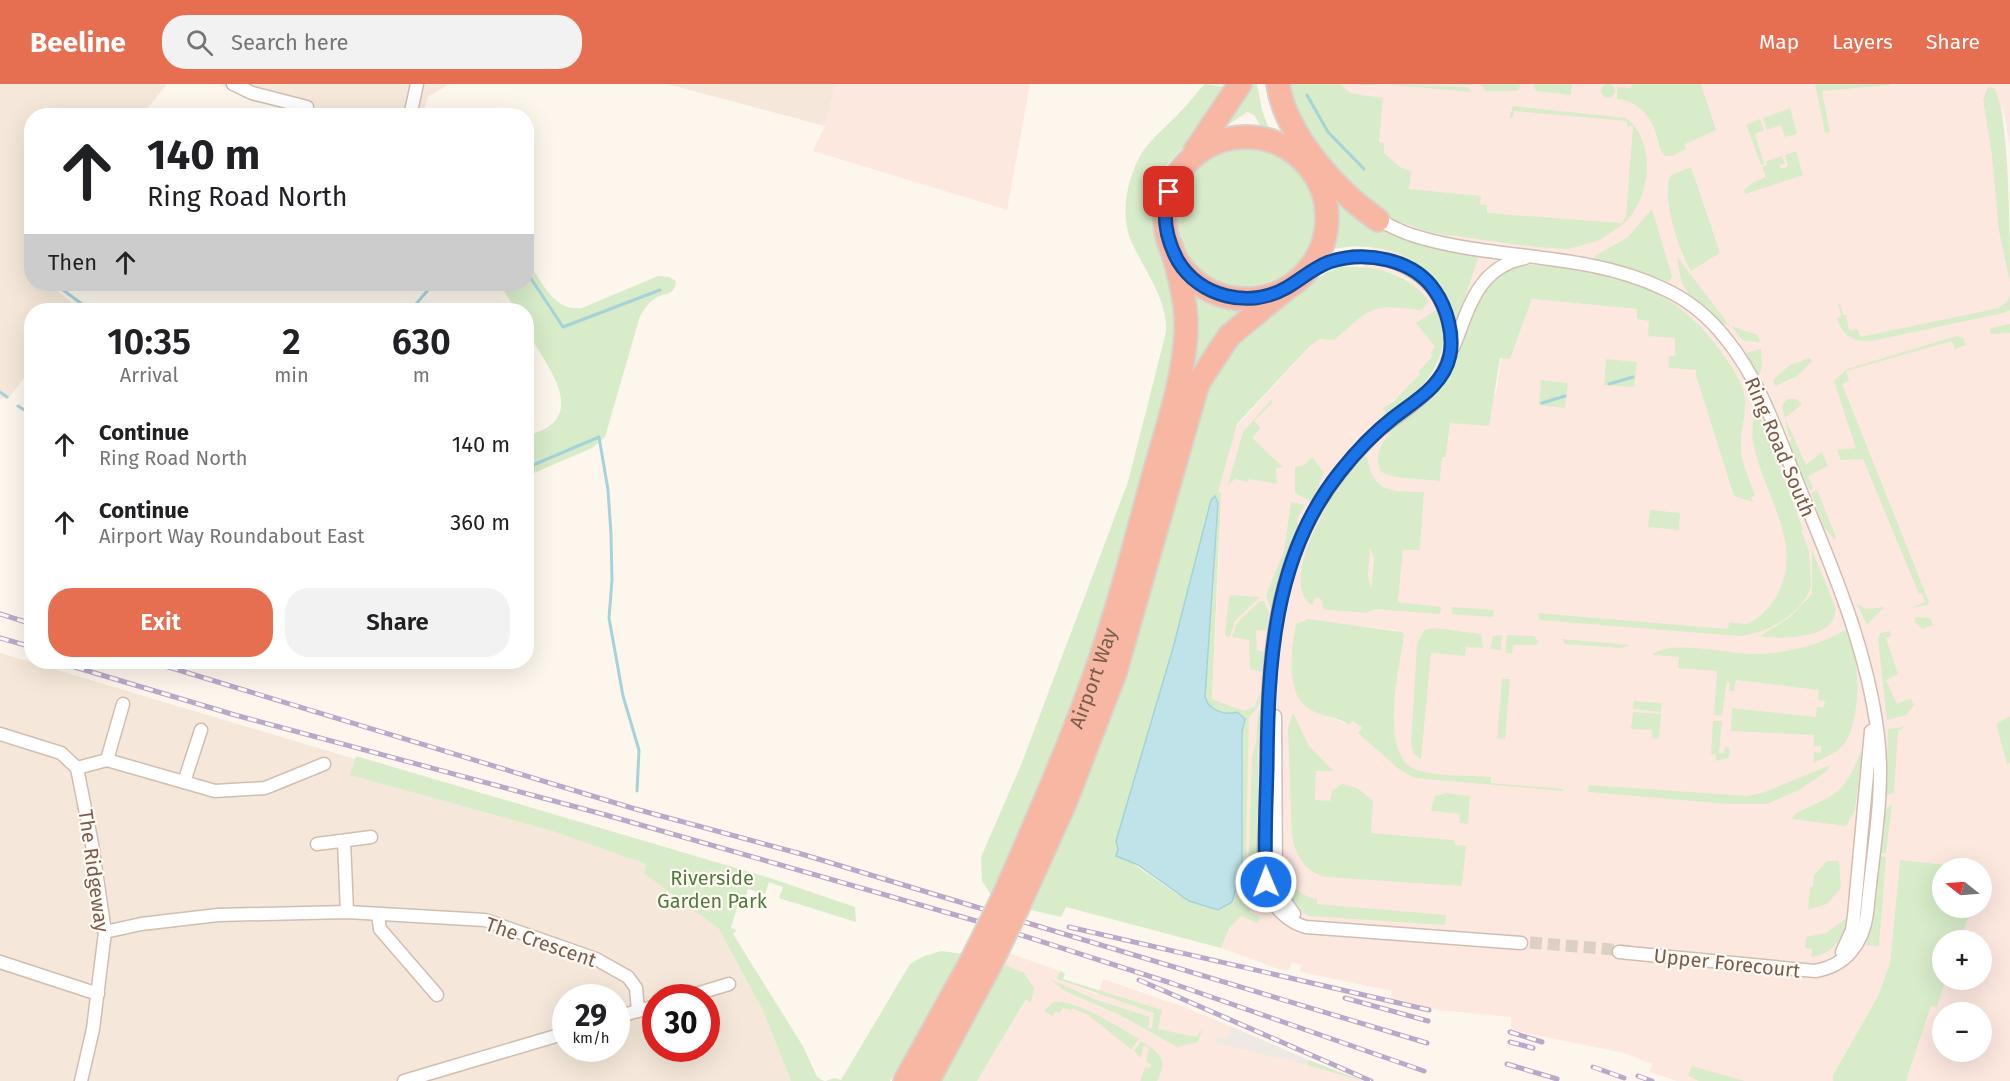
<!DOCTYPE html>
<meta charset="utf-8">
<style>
:root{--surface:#fff;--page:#f2f2f2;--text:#202124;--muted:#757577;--accent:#e76f51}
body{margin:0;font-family:"Fira Sans",sans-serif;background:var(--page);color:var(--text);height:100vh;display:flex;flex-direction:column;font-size:22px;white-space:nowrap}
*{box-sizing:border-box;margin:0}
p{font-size:20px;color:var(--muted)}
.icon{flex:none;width:33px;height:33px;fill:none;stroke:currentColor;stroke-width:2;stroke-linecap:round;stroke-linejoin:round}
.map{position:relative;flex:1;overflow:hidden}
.side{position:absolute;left:24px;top:219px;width:510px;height:366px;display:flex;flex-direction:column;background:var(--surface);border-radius:24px;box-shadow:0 6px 24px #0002}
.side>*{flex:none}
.top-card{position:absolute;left:24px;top:24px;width:510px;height:183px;border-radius:24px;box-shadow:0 6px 24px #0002;background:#fff;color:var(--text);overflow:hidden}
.needle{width:39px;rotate:287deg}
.controls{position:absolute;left:1932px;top:774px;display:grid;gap:12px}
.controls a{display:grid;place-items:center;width:60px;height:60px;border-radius:50%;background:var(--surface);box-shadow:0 6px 24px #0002;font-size:30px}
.speed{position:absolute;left:552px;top:900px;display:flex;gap:12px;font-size:30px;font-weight:700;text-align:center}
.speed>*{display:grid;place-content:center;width:78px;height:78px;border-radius:50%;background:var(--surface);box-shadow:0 6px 24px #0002;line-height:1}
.speed small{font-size:15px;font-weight:400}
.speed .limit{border:9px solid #d22;background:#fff;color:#111}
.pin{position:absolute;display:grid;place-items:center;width:51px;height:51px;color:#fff;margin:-26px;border-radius:12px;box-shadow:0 3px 9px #0006}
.me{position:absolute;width:66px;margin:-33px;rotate:359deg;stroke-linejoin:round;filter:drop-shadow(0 0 4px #0008)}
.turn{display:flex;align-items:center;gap:21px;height:126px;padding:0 24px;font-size:27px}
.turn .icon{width:78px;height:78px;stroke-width:2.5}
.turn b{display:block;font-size:42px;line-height:51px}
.then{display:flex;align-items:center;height:57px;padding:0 24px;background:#0003;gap:12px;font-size:22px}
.eta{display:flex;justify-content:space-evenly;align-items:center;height:102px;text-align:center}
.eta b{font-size:36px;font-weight:600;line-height:42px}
.action{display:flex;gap:12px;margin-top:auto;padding:12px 24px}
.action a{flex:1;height:69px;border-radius:24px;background:var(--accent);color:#fff;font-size:24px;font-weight:600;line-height:69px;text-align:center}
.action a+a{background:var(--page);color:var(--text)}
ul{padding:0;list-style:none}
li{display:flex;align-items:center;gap:18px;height:78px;padding:0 24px}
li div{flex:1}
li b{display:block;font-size:22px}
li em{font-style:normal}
header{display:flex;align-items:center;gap:36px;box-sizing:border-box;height:84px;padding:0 30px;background:var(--accent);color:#fff}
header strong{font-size:28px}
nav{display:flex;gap:33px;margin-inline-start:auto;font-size:21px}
.search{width:420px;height:54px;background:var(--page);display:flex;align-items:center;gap:15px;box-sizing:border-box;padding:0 21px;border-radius:24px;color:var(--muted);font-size:22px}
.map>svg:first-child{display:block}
</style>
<header>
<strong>Beeline</strong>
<div class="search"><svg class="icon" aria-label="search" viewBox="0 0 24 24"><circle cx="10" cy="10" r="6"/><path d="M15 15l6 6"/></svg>Search here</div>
<nav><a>Map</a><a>Layers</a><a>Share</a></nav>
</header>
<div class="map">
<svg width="2010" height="997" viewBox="0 0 2010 997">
<rect width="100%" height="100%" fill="#fdf6ec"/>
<g fill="#f5e8da" fill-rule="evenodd">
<polygon points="0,0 167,0 142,31 32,32 32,170 24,179 31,185 32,200 49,200 77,223 75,226 32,226 31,285 8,315 0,314"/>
<polygon points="219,0 449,0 428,13 422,32 328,31 330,27 252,18"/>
<polygon points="667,0 836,0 825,42"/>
<path d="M0 569 355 675 351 691 552 747 647 780 645 789 719 845 763 927 791 997H0ZM566 914H616V964H566ZM656 914H706V964H656Z"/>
</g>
<g fill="#fde8e0" fill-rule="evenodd">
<polygon points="836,0 1030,0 1007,126 813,67 825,42"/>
<path d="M1298 0H1677L1651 37 1661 67 1684 60 1715 46 1701 0H2010V63L2002 17 2010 161V632L2008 633 2007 680 2010 679V997H1906L1931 922 1937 923 1946 896H1982V856H1960L1972 824H1982V796L1984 788 1982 784 1900 776 1890 879 1878 912 1833 991V997H1677L1650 988 1652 980 1624 969 1511 946V933L1438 926 1391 914 1392 907 1300 888 1301 881 1292 878 1289 886 1278 885 1221 864 1243 815 1248 635 1232 622 1212 615 1219 473 1218 406 1235 344 1315 257 1324 255 1335 256 1358 234 1375 224 1385 222 1421 226 1429 217 1406 194 1389 188 1363 184 1388 125ZM1691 83 1713 152 1719 169 1683 174 1666 103 1671 91ZM1535 193 1691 240 1720 368 1696 292 1697 286 1675 272 1676 254 1649 236 1638 225 1532 215 1514 265 1501 274 1496 309 1450 339 1446 373H1442L1440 397 1395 393 1476 253ZM1435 226 1442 236 1444 249 1442 268 1436 285 1420 305 1377 339 1387 327 1383 323 1398 313 1420 290 1418 287 1432 272 1435 263 1417 240ZM1312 373 1324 388 1315 412 1309 417ZM1376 398 1389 406 1424 409 1420 466 1403 465 1398 519 1370 514 1374 475 1370 463ZM1303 536 1396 546 1393 654 1401 682 1359 650 1362 644 1352 636 1348 641 1303 619 1298 612 1294 604ZM1942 928H1982V968H1942Z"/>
<polygon points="1006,868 1060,887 1058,895 1098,911 1103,895 1187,924 1230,942 1227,955 1215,952 1216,959 1307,981 1309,976 1363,997 977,997 1027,916 999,882"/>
</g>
<polygon fill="#efe9e4" points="1230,942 1309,976 1307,981 1216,959 1215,952 1227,955"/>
<g fill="#d8ecc9" fill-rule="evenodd">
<circle cx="1608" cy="7" r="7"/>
<path d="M1205 0 1227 3 1210 33 1163 85 1154 115V144L1179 236 1175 272C1147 376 1121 480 1086 582 1059 661 1026 737 993 814L982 797 981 773 1021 681 1128 398 1166 248C1168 217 1145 187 1132 159 1119 131 1127 93 1143 67 1153 53 1169 40 1181 27 1190 19 1196 8 1205 0Z"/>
<polygon points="1245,0 1257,0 1262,26 1269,45 1261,43 1254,31 1247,28 1225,43"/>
<path d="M1284 0H1340L1350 9 1383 14 1379 58 1384 59V69L1400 83 1411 87 1409 105 1481 112 1480 120 1487 121V129L1622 139 1626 132 1633 42H1627V37L1514 27 1512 34H1509L1513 22 1626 34C1656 57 1651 110 1628 135 1621 143 1610 149 1601 155L1597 157 1568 165 1536 163 1433 149 1396 137 1383 130 1304 56Z"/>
<polygon points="1381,0 1467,3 1472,8"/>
<polygon points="1480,0 1521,0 1517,7 1486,7"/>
<polygon points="1533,0 1572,0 1571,11 1536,7"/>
<path d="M1632 0H1701L1716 46 1685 60 1686 65 1672 72H1665C1660 67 1659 61 1657 54 1652 33 1639 17 1617 15V3L1631 4Z"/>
<polygon points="1815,0 1890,0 1890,1 1822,7 1830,48 1825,49"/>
<path d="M1988 3 1994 4C2010 28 2010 161 2010 198L1999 147 1992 72 1983 15Z"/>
<polygon points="1790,24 1797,50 1785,53 1781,41 1767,46 1763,34"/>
<polygon points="1760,35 1764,46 1755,50 1764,80 1761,81 1746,41"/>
<circle cx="1245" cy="131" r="71"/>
<polygon points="1796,67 1803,91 1745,110 1744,106 1752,99 1766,93 1762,83 1767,81 1766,77 1782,72 1785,80 1779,81 1781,85 1788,82 1785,71"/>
<path d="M1691 83 1720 169 1691 187C1680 172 1659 105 1671 91Z"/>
<path d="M1334 119C1357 130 1376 145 1401 154 1426 163 1454 165 1479 172L1457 236H1455C1436 176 1388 153 1327 166L1334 143Z"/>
<polygon points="1652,125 1672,192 1669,198 1629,183 1594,176 1596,171 1627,154"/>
<path d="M1677 173 1730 242C1714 236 1691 217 1683 201 1679 192 1679 182 1677 173Z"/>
<path d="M527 176C541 196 553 228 582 224L658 192 669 193 676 197C675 212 665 208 656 214 648 218 645 225 640 232L605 353 592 364 527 392V352C534 349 546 346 552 340 580 314 536 269 527 245 525 240 526 232 526 226H516L499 200H526Z"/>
<path d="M1522 181C1602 182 1670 197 1719 265 1728 278 1740 293 1744 309 1748 327 1740 345 1741 363 1741 379 1750 396 1755 412L1751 413 1753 418 1734 412 1696 292V286L1668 284 1669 272H1675V254L1648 252 1649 237 1637 235V225L1532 215 1510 275 1500 274 1489 342 1450 339 1446 373H1442L1440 397 1395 393 1381 388C1363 355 1426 322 1442 300 1467 266 1464 214 1500 187 1505 184 1515 183 1522 181Z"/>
<path d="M1340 183C1375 181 1408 189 1429 217L1422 226H1417C1372 219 1367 226 1335 256L1320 255 1311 261 1237 340 1218 408 1221 409 1212 615 1244 627 1255 622 1261 606 1259 622 1249 633 1245 805 1253 819 1250 828 1261 834 1257 839 1241 832 1230 843 1221 864 1066 823 1061 833 1027 825 1204 303C1210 292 1216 280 1223 270 1238 250 1316 190 1340 183ZM1213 412 1218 419 1205 613 1212 625 1245 635 1242 648 1241 793C1237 807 1234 821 1218 826L1194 819 1177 810 1123 773 1116 757 1173 564Z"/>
<polygon points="1197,207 1226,219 1252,220 1165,369 1197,235"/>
<path d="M2010 211V226L2003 229 1872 257C1855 259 1841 251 1837 234L1841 232 1838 220H1840L1843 231H1849L1846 232 1849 246 1858 245 1860 253 1999 224 2008 217Z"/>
<path d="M1437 225C1455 267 1431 297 1400 322 1393 328 1385 336 1377 338L1386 328 1382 324 1394 317 1420 290 1418 288 1432 272 1431 268 1435 263 1416 239Z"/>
<polygon points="2010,240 2010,249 1990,250 1991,244"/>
<polygon points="1731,242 1758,251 1760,258 1743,257"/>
<polygon points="1957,252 1963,254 1966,261 1955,265 1952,257 1846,287 1849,297 1842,300 1929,518 1927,521 1911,524 1925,518 1922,509 1919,510 1863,375 1841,376 1837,366 1856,364 1834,297 1847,285"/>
<polygon points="1761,265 1762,283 1758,294 1746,269"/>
<polygon points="1810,274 1812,277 1797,292 1775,302 1773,296 1790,281"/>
<polygon points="1606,275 1637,278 1634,303 1604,301"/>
<polygon points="1541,296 1568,299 1565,324 1539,321"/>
<polygon points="1787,315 1797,315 1802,320 1785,334 1806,381 1822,368 1828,382 1808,392 1813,404 1810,407 1795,376 1790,359 1791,353 1789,353 1782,321"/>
<polygon points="1271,316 1273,318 1254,337 1261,344 1252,354 1283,383 1276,384 1277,400 1249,395 1248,398 1235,395 1228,401 1243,348"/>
<path d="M1756 320 1803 445 1801 446 1809 467 1811 503C1802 530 1766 550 1739 552L1539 536 1538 529 1728 545 1729 538 1746 540C1760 535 1768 525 1776 513 1807 461 1761 408 1753 357 1751 345 1754 332 1756 320Z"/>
<path d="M1364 372 1367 373C1373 410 1392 407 1424 408L1420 466H1403L1398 518 1441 523 1440 530 1375 525 1366 529 1328 526 1323 524 1322 516 1316 513 1312 521C1274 497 1341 392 1364 372ZM1370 464 1374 475 1371 504 1368 492Z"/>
<polygon points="1312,373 1324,388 1315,412 1310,417 1295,409 1295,383 1303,382"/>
<polygon points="1817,406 1836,453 1834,455 1824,443 1811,409"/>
<polygon points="1291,418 1305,421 1297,435 1299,447 1272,529 1266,511 1284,467"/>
<polygon points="1650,426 1680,429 1679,446 1648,443"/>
<path d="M1812 466 1835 522C1841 555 1782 556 1760 552L1789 534 1812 510Z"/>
<polygon points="1232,511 1260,513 1235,537 1230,553 1227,553 1225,550 1229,513"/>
<polygon points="1260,517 1264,517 1269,530 1266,547 1256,546 1257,566 1264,568 1262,588 1250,585 1249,556 1232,553 1237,539"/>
<polygon points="1857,520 1866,525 1884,523 1867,541"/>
<polygon points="1452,523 1494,526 1493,533 1452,530"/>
<polygon points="1915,533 1930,534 1933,541 1922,545 1914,537"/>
<path d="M1308 535 1402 548 1404 551C1400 582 1377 673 1417 686 1439 693 1467 691 1491 693V699L1563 705V707L1415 694 1400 686 1358 649 1362 644 1353 637 1349 641C1337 632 1321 633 1309 625 1285 611 1291 563 1296 540Z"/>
<polygon points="1434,544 1481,550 1483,564 1466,563 1465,572 1431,569 1421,675 1413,669 1411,659 1417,560 1424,546"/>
<path d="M1845 546C1862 567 1861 636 1845 659 1838 669 1823 674 1813 679L1814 668 1821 669V662H1814V651L1731 647 1732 624 1816 633 1817 623H1824L1825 617 1818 616 1819 606 1736 596 1734 607H1729L1730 599 1727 597 1722 632 1714 631 1717 587 1678 584 1679 573 1652 571C1671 555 1726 570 1752 570 1783 570 1819 562 1845 546Z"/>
<polygon points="1890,547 1891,552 1886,554 1898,590 1886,596 1897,620 1911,614 1914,621 1906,631 1887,636 1878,555 1880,549"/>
<polygon points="1502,551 1501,566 1490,565 1493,552"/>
<polygon points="1507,551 1534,552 1539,558 1534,561 1513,561 1512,570 1505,569"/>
<polygon points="1562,555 1630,561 1621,564 1565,560"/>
<polygon points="1502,595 1510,595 1505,655 1497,654"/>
<polygon points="1634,617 1662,619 1661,628 1633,625"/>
<polygon points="1262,624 1258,670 1259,802 1254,816 1248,803 1252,672 1256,659 1258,628"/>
<polygon points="1633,628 1661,630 1659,655 1652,654 1652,646 1631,645"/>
<path d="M1293 629 1309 662 1333 687H1316L1315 716 1330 717 1332 707 1342 700 1357 704 1373 717 1371 749 1454 756 1455 761 1466 762 1462 802 1325 793C1305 788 1296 772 1292 752L1288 644Z"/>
<polygon points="2010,632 2010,679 2007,680 1996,640"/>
<polygon points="1713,637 1722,637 1719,669 1724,669 1725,663 1730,664 1729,674 1716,677 1716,670 1711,670"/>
<polygon points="1905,643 1898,647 1894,709 1886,711 1888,645"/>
<path d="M1862 665 1855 726 1846 742 1792 735 1795 730C1840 707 1842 713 1862 665Z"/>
<polygon points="356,672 770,794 855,823 856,838 779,814 783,803 769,798 765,810 748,805 744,818 739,817 731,844 737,846 733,850 804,964 817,993 824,997 791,997 763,927 719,845 644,789 646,780 552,747 350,691"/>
<polygon points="1830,681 1827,687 1799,706 1767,720 1728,720 1588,708 1589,701 1747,712 1765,708"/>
<polygon points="1446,709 1470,712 1468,740 1459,739 1460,730 1431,727 1435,712"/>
<polygon points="1892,721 1886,769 1879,769 1885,725"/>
<polygon points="1879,772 1886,773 1879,862 1866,861 1874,838"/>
<polygon points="1900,776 1977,784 1942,784 1942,824 1972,824 1960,856 1942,856 1942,896 1946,896 1937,923 1931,922 1906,997 1833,997 1833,991 1878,912 1890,879"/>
<path d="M1283 777H1287C1289 798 1295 811 1317 815V820L1446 831 1445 841 1309 832C1286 820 1282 800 1283 777Z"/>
<polygon points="1827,777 1839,777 1841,804 1827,820 1808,826 1810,803 1813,803 1814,791"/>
<path d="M1848 833C1846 852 1831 872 1811 873L1812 865 1805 864 1806 853 1826 849Z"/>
<polygon points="941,867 964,870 890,997 826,997 834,994 841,996 910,880 922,873"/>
<polygon points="1001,879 1024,889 1034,904 1031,918 1026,916 977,997 935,997"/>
<polygon points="1060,887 1065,889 1063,895 1162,926 1158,945 1196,953 1202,945 1198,958 1177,963 1122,932 1065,907 1050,895 1094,915 1150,933 1148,944 1152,944 1154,929 1057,895"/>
<path d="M1053 918C1076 914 1119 944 1139 955L1131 965 1088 931 1072 924 1071 926 1063 924 1059 929 1056 927 1052 932 1044 927Z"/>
<path d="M1141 957C1160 969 1169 975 1157 997H1140L1145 983 1150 984 1151 981 1146 977 1149 963 1143 962 1141 974 1134 967Z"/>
<polygon points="1309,976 1316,979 1363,997 1307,981"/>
<polygon points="1692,982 1745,997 1699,997 1688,992"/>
</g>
<path fill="#bfe3e8" stroke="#a5d3da" stroke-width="1.5" d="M1215 412 1218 419 1205 613C1209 626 1224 632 1237 628L1245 635 1242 648V785L1232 818 1218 826 1189 817 1138 781 1116 772 1118 765 1116 757 1173 564 1211 416Z"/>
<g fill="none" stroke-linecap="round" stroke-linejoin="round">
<g stroke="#a5d3da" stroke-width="3">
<polyline points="1307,11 1328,48 1364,85"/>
<polyline points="32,180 32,182"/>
<polyline points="526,187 563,243 660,206"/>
<polyline points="55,200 90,226"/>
<polyline points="411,226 433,200"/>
<polyline points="1609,300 1633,293"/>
<polyline points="0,308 7,313"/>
<polyline points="1542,319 1565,312"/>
<polyline points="18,322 32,331"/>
<polyline points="526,384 599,353 608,406 611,450 612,496 609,534 623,612 639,666 637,707"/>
</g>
<polyline stroke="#dcd0c4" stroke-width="12" stroke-dasharray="12 6" stroke-linecap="butt" points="1512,857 1630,867"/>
<defs>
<g id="street">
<polyline points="233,0 252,9 307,23"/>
<polyline points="410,32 417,0"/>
<path d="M1375 134C1388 141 1401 148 1415 152 1496 177 1584 167 1662 204 1687 215 1710 234 1727 256 1760 297 1777 349 1797 398 1831 481 1867 562 1878 652 1885 710 1872 771 1867 830 1863 859 1846 882 1815 887L1619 868"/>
<path d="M1298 196C1308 190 1318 182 1329 178 1375 163 1429 181 1445 228 1450 240 1453 260 1449 273 1439 310 1399 328 1372 353 1349 376 1330 400 1314 428 1262 517 1268 626 1266 725 1266 751 1259 786 1269 811 1276 826 1290 839 1306 843L1521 859"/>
<path d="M1453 264C1469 225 1477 183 1525 174"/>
<polyline points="1275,632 1276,793 1280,810 1294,830"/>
<polyline points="0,650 61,669 77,684"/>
<polyline points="107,676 123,620"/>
<polyline points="77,684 92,760 105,848 93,945 81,997"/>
<polyline points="77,684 107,676 215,707 265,704 324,680"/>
<polyline points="184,698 201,646"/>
<polyline points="344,757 347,828"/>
<polyline points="317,760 371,753"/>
<polyline points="378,831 380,845 437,911"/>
<polyline points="105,848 141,840 218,831 347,828 485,836 596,875 628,893 636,904 638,927"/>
<polyline points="1842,868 1852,846 1854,832 1871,647"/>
<polyline points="0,878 98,910"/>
<polyline points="683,914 729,900"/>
<polyline points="616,933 656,922"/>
<polyline points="404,997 566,949"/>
</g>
<g id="highway">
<path d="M1278 0C1285 50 1337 108 1378 136"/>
<circle cx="1246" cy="134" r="81"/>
<polyline points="1195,67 1240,0"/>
<path id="s1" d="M1002 816C1034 742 1067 669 1094 593 1117 529 1134 463 1152 397 1165 349 1184 297 1186 247 1187 217 1179 190 1171 162"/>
<polyline points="1019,821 1065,719 1115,589 1198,299 1229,252 1287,204"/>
<polyline points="905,997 972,876"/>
<polyline points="928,997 990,881"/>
</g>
</defs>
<use href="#street" stroke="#d1beb0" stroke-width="15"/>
<use href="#highway" stroke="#dad1cd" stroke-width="26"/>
<use href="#street" stroke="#fff" stroke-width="12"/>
<use href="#highway" stroke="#f7b7a3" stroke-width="22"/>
<defs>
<g id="rail">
<polyline points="0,530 32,540"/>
<polyline points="0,554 32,563"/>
<polyline points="58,578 235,631 606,731 980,838"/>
<polyline points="152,578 632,724 805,771 986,826"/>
<polyline points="1021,837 1427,959"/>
<polyline points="1069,843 1429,926"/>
<polyline points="1015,849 1174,900 1424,987"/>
<polyline points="1139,896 1371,997"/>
<polyline points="1345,914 1428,937"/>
<polyline points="1510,948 1542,958"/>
<polyline points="1510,958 1533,964"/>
<polyline points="1507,980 1557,995"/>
<polyline points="1593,983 1624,994"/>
<polyline points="1638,992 1652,997"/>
</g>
</defs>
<use href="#rail" stroke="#b9a8c9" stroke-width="5"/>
<use href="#rail" stroke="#fffaf3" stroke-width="3" stroke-dasharray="9" stroke-linecap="butt"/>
<defs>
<g id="highway-bridge">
<polyline points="972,876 1002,816"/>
<polyline points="990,881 1019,821"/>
</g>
</defs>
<use href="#highway-bridge" stroke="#dad1cd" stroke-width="26" stroke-linecap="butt"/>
<use href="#highway-bridge" stroke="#f7b7a3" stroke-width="22"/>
</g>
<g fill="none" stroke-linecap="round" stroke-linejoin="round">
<defs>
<path id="route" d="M1169 108C1161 133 1166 155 1178 177 1200 213 1249 225 1286 204 1300 196 1313 184 1329 178 1365 166 1414 175 1435 207 1447 224 1454 251 1450 271 1444 301 1415 317 1393 334 1374 349 1355 369 1340 388 1272 473 1268 582 1267 685 1266 723 1264 760 1266 798"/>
</defs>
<use href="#route" stroke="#114b97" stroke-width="15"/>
<use href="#route" stroke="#1a73e8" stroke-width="10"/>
</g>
<g text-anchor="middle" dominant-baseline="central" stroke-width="4.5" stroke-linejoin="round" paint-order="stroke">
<g font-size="20" fill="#7a5c4d" stroke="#fffaf3">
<text transform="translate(1780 363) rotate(67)">Ring Road South</text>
<text stroke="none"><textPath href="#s1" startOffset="240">Airport Way</textPath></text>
<text transform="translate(94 787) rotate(82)">The Ridgeway</text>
<text transform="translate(541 858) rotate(19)">The Crescent</text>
<text transform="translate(1727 879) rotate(6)">Upper Forecourt</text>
</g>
<g font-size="20" fill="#537a41" stroke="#fffaf3">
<text x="712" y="794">Riverside<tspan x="712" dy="23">Garden Park</tspan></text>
</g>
</g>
</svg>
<div class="controls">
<a><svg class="needle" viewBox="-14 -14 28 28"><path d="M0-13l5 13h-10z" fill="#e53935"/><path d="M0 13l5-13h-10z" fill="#757577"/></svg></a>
<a>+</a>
<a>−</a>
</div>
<div class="speed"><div>29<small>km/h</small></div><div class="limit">30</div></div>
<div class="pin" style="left:1169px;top:108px;background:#d93025"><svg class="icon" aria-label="arrive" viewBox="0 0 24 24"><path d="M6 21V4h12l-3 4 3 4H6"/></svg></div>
<svg class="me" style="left:1266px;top:798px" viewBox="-20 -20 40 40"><circle r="17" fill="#1a73e8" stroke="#fff" stroke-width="3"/><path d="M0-11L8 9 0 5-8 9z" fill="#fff"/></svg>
<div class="top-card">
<div class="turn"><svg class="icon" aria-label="ahead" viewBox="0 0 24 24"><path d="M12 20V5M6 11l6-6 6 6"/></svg><div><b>140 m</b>Ring Road North</div></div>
<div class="then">Then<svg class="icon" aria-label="ahead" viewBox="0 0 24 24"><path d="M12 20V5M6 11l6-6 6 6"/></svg></div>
</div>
<section class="side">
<div class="eta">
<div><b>10:35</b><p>Arrival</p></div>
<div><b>2</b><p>min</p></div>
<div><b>630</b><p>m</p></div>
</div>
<ul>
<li><svg class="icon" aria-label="ahead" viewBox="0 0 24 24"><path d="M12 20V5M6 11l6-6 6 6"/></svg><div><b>Continue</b><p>Ring Road North</p></div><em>140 m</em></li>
<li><svg class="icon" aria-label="ahead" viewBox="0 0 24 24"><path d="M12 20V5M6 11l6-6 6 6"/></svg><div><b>Continue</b><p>Airport Way Roundabout East</p></div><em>360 m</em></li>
</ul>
<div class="action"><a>Exit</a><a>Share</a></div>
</section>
</div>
